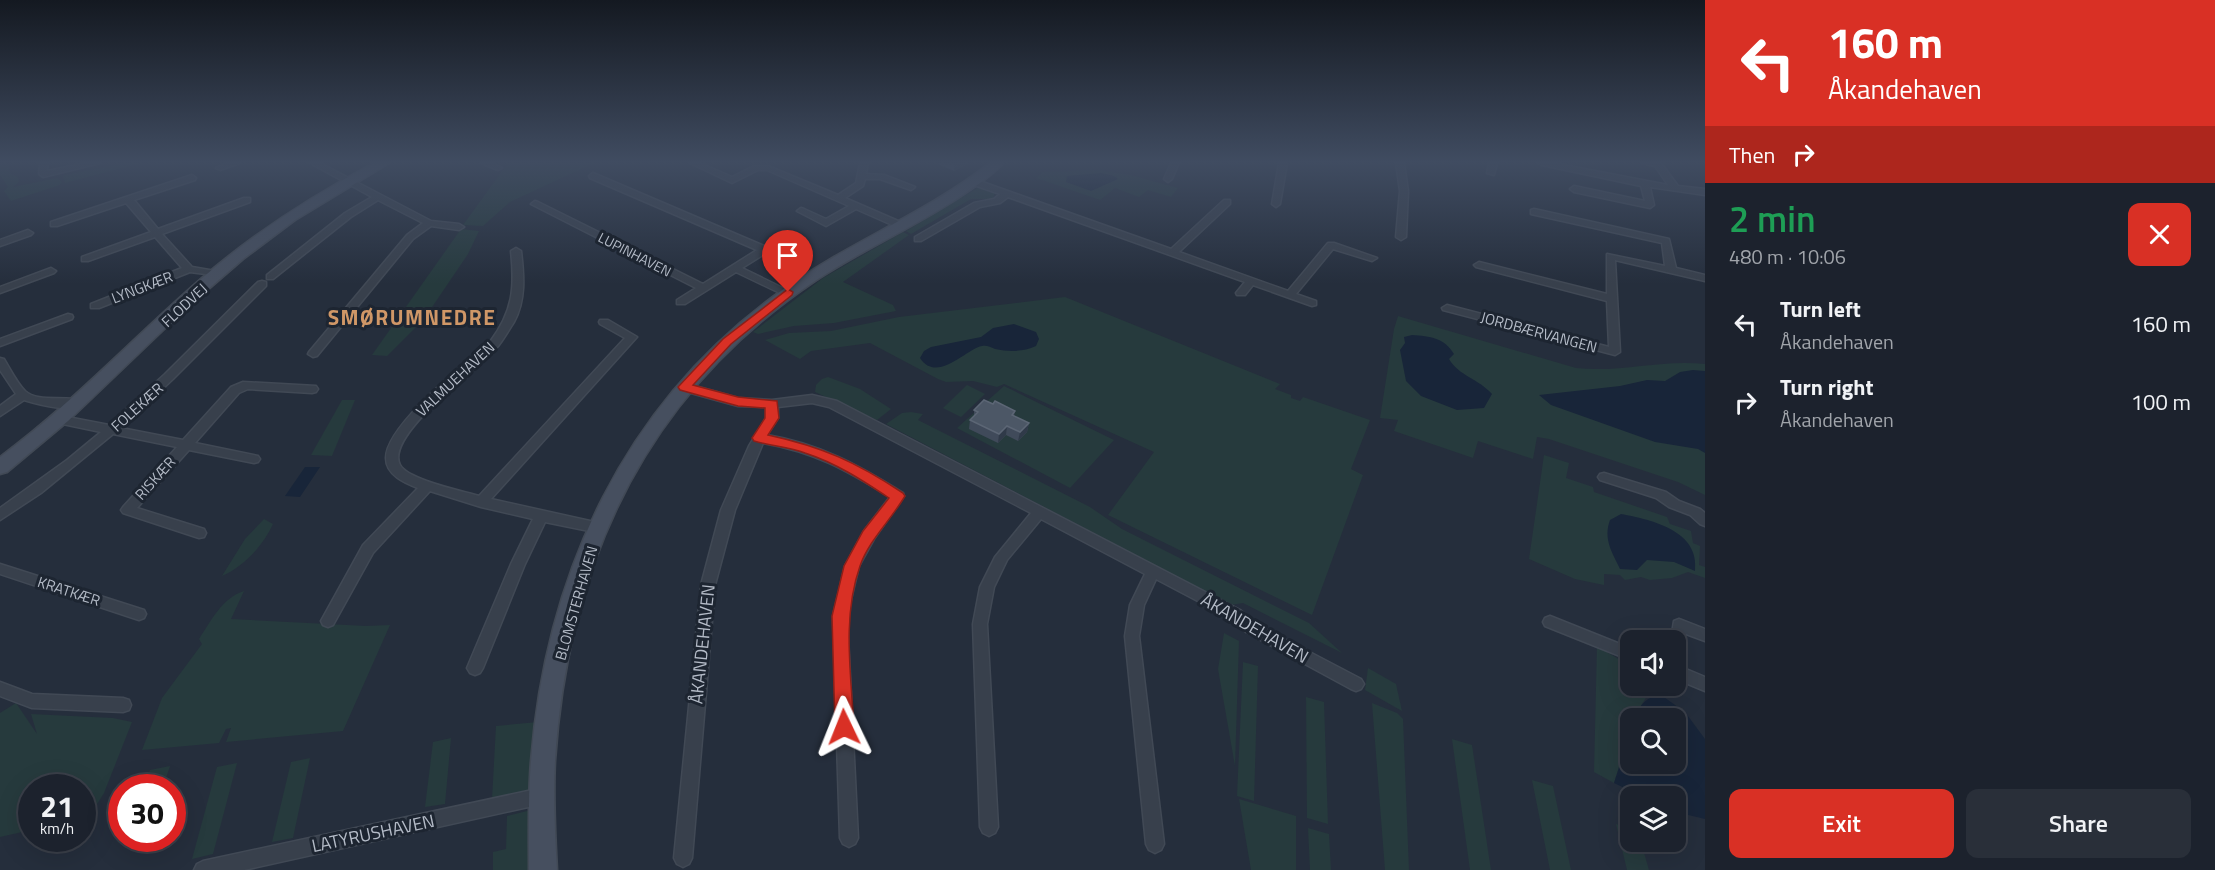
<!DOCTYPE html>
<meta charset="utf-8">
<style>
:root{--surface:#1c222d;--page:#292f39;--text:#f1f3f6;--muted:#a0a4aa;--line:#3a3f49;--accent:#d93025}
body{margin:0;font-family:"Titillium Web",sans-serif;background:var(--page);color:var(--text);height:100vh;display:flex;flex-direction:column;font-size:22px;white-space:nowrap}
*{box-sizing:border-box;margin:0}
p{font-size:20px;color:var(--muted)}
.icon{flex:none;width:33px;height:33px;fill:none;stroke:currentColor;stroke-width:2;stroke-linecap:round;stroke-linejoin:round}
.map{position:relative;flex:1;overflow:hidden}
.sheet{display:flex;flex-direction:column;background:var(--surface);width:510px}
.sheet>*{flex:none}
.guide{background:#d93025;color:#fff;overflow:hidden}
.fabs{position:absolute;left:1620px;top:630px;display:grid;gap:12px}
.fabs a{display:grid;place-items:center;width:66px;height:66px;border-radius:12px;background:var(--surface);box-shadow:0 6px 24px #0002,0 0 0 2px var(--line);font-size:30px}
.speed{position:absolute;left:18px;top:774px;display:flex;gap:12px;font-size:30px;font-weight:700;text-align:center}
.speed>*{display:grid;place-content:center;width:78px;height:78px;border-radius:50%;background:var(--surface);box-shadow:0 6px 24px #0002,0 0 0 2px var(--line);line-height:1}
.speed small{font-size:15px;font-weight:400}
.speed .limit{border:9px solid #d22;background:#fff;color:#111}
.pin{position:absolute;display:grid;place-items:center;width:51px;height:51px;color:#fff;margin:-62px -26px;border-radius:50% 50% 50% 0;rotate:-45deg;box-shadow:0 0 6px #0007}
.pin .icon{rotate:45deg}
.me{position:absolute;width:66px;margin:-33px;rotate:358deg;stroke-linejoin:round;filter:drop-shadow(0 0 4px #0008)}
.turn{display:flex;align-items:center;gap:21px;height:126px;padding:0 24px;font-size:27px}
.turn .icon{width:78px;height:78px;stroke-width:2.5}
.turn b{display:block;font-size:42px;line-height:51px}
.then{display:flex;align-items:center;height:57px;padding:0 24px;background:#0003;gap:12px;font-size:22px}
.round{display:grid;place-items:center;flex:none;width:63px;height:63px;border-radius:12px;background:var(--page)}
.summary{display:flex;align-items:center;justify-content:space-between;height:102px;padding:0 24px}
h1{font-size:36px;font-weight:600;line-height:45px;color:#1e9e55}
.cta{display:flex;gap:12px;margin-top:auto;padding:12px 24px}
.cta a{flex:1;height:69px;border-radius:12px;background:var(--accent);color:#fff;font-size:24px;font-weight:600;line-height:69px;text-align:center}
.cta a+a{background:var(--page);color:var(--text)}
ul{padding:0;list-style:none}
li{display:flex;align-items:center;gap:18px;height:78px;padding:0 24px}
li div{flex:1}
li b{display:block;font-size:22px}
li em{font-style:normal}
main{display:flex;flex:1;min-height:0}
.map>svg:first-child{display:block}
</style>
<main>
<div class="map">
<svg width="1705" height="870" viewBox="0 0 1705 870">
<rect width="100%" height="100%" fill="#252e3c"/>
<g fill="#263a3d">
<polygon points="0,163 9,164 10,173 18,177 19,182 13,187 57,178 62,181 60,185 11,201 4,191 8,187 0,175"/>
<polygon points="125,163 141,163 65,183 63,176 65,175"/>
<polygon points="508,163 594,163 510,202 483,226 463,225"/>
<polygon points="1097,170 1131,175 1178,188 1171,197 1148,190 1139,197 1115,188 1100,200 1036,178 1043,172"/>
<polygon points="979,187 995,192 993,199 971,199 911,234 906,231"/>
<polygon points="461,229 479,231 468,254 424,319 387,356 372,355"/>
<polygon points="903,232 909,235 843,282 893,305 896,311 834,323 794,326 758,334 753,332 823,278"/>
<polygon points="1065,297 1280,384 1275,389 1291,395 1291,398 1300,401 1303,397 1370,420 1351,469 1363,475 1312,615 1108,515 1154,452 1004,384 997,387 973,381 946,382 938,379 870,343 811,351 800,359 765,340 789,333 831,331 899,317"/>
<path d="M1398 316 1576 368C1620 373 1662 359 1705 364V495L1678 482 1549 439 1537 437 1533 459 1478 441 1473 458 1394 431 1398 420 1380 418 1394 329Z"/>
<polygon points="828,377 860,389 891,409 877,420 815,392 816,385 822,379"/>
<polygon points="967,385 985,394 961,417 943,408"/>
<polygon points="1004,386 1114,440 1070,488 957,428"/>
<polygon points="342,400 355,400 332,456 311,455"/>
<polygon points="911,412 923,414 918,420 1090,507 1122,529 1309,623 1342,653 1243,603 1231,605 886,424 902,413"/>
<polygon points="1544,455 1569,463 1566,478 1593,487 1594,492 1667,517 1670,524 1691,531 1693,543 1700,546 1699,565 1705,567 1705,578 1688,572 1672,578 1650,580 1641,577 1625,580 1620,575 1604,574 1604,585 1575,579 1529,559"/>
<path d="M264 519 273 524C263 546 244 566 222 576L245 539Z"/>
<path d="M244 591 231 619 366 626 390 625 343 731 226 742 231 728 226 729 219 743 142 750 162 698 202 644 199 639C211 621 222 598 244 591Z"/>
<polygon points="1224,633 1239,641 1235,766 1218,669"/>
<path d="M1597 646 1630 666V686H1651C1648 698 1639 706 1635 718H1630V733L1614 783 1594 772Z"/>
<polygon points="1243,662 1258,666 1254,801 1237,796"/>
<polygon points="1368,668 1396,684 1402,711 1365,690"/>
<polygon points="1306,697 1324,702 1328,824 1307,818"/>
<polygon points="16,703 37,734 31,714 113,718 132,722 104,793 89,817 83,818 82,788 32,788 31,830 0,837 0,713"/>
<polygon points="1372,703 1397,713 1403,719 1409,870 1385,870"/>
<polygon points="538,722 533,786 528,792 492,799 496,726"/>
<polygon points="451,738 445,804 425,807 433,742"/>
<polygon points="1452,739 1472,745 1491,870 1470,870"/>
<polygon points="310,758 293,838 272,842 291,762"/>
<polygon points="237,763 213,854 192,859 217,767"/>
<polygon points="170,766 163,787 144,787 150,770"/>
<polygon points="1532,780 1553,786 1571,870 1550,870"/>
<polygon points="1239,799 1296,816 1296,870 1251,870"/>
<polygon points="531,810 531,870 493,870 493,852 506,849 507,816"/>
<polygon points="1616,824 1630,829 1630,842 1641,842 1649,870 1627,870"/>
<polygon points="1308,828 1329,834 1331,870 1310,870"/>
</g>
<g fill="#182539">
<polygon points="1101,173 1114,176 1118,179 1091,191 1066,182 1067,176"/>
<path d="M1014 324 1036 332 1039 339 1036 346C1023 352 1009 352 995 349 990 347 987 345 982 346 966 349 937 384 920 358L924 351 931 347 981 337 993 328Z"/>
<path d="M1412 335C1430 336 1445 338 1454 354L1449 359C1459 376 1479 379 1492 394L1484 408 1457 410 1421 396 1406 381 1400 350 1405 343 1404 337Z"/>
<polygon points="1693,370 1705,371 1705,453 1698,449 1655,442 1551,405 1539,395 1620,386 1647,380 1665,381 1680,372"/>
<polygon points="305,467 320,467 300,497 285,496"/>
<path d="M1621 514C1653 520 1700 531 1695 571L1674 562 1647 560 1637 570 1620 569C1612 552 1603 539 1610 520Z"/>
<path d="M1661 695 1685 712 1705 739V819L1676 812V796H1641L1614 783 1630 733V764H1676V718H1635C1640 704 1646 697 1661 695Z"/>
</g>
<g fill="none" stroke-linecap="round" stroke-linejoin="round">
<defs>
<g id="street">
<polygon points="40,163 48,163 47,171 86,163 100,163 43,177 39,174"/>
<polygon points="228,163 240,163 220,170 216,168"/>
<polygon points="310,163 320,163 431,221 459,224 464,227 459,230 431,226 413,239 317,356 313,357 308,354 309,352 407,235 423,223 378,200 351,217 273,279 267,279 267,275 345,213 372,197"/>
<polygon points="481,163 492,163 502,168 498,170"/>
<polygon points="690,163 700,163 732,177 754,166 768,166 838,195 856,183 860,163 868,163 866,174 884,175 915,187 911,190 880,179 865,179 863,186 845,198 905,224 905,228 899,228 856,209 826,226 797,211 801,208 804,209 826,219 849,206 767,170 758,170 732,183"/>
<polygon points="1171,163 1179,163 1172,179 1168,182 1164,179"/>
<polygon points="1279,163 1287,163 1280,204 1276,207 1272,204"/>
<polygon points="1396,163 1404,163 1408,191 1406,237 1401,240 1396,237 1400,191"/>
<polygon points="1489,163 1497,163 1494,175 1487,173"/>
<polygon points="1538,163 1553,163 1668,185 1655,166 1642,163 1661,163 1678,186 1705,189 1705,195 1650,187 1654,205 1650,208 1574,192 1570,189 1574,186 1645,201 1641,186 1542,165"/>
<polygon points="593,173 764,246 779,237 785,237 785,241 742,268 793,293 792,295 784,295 736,272 685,304 677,304 677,300 696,288 531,204 535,201 538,202 703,284 757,250 590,178 589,176"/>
<polygon points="192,175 196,178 195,180 134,200 158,229 244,198 250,198 250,202 162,234 192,267 221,272 221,276 190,272 99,308 91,308 91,304 182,268 155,237 88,261 82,261 82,257 151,232 126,203 57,226 51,226 51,222"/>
<polygon points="974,179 1171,249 1224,200 1230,200 1230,204 1179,252 1288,291 1328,243 1334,243 1377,258 1372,261 1333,249 1296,294 1316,301 1316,305 1312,306 1253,285 1245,295 1237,295 1236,293 1245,282 1008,197 1000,203 980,207 921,241 915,241 915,237 974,203 994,199 1000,194 971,184 970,182"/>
<polygon points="1534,209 1669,239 1676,268 1705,275 1705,281 1615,260 1620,352 1615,355 1443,310 1442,308 1447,305 1609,347 1607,301 1476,267 1474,265 1479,262 1607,294 1607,254 1665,266 1662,243 1531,214 1531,210"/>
<polygon points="28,230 33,233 31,235 0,246 0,240"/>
<path d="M516 248 521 251C524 276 526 300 514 322 509 330 504 338 499 345 481 366 384 435 400 465 408 480 462 491 479 496L625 338 600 324 599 322 600 320H608L637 337 491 499 599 523 604 524 606 528 604 532 599 533 545 522 525 564 483 668 480 673 475 675 470 673 467 668 511 564 533 519 481 507 430 491 373 553 333 625 328 627 323 625 321 621 363 545 418 488C405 483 386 475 386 458 386 425 466 363 490 342 513 311 515 288 511 251Z"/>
<polygon points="51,268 56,271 54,273 0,293 0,287"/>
<polygon points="262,281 266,282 266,286 173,379 121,428 183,440 231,387 243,382 316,386 318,389 316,392 312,393 248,389 239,393 195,443 258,456 260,459 258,462 254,463 189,450 137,508 204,529 206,533 204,537 199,538 123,513 121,510 123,507 177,447 113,434 41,493 0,520 0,508 67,460 101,432 58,423 56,420 58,417 62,416 109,425 165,374 258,282"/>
<polygon points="68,314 72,315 73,317 72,319 0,346 0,339"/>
<path d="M0 358 4 359C10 369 17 383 25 391 40 405 72 392 85 404 74 414 37 404 24 400L0 416V406L16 394 0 370Z"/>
<path d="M684 383 738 398 772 400 812 395 837 401 1240 610 1256 624 1361 679 1364 684 1361 689 1356 691 1351 689 1246 632 1230 618 1156 579 1144 605 1139 636 1164 844 1161 850 1155 853 1149 850 1146 844 1125 636 1130 605 1145 574 1041 519 1007 560 994 587 987 624 998 827 995 833 989 836 983 833 980 827 973 624 980 587 995 557 1031 513 829 407 812 403 778 407V418L767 435C820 444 858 465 903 493L904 496 874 539 859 566 847 616 858 838 855 844 849 847 843 844 840 838 833 616 845 566 864 531 890 497C846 470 815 452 763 443L735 510 715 585 692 858 689 864 683 867 677 864 674 858 701 585 721 510 749 446 766 418V407L738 406 680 390 678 387Z"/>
<polygon points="1604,473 1666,492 1679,501 1700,509 1705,513 1705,526 1700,524 1690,515 1669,507 1656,498 1600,480 1598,477 1600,474"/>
<polygon points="0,564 144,610 146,614 144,618 139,620 0,574"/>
<polygon points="1550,616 1630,648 1630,660 1545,626 1543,622 1545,618"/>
<polygon points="1679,619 1705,629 1705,641 1686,634 1684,637 1679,639 1674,637 1672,633 1674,621"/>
<polygon points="1676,665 1705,677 1705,691 1676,679"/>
<polygon points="0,682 32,694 123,698 129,700 131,705 129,710 123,712 32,708 0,696"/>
<polygon points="542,788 548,790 550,796 548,802 542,804 244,870 194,870 197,864 203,861"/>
</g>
<g id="secondary">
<path d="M374 163H389L295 220 243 259 183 311 68 421 7 472 0 474V457C72 404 133 338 201 279 254 233 312 196 374 163Z"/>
<path d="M990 163H1003C993 175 977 185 964 194 917 226 863 249 815 281 647 394 568 561 555 761 553 797 555 834 557 870H529C529 834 528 797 531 761 546 573 625 402 781 291 847 243 925 214 990 163Z"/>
</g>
</defs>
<use href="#street" stroke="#414955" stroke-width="3"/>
<use href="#secondary" stroke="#414955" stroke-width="3"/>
<use href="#street" fill="#38404c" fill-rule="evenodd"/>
<use href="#secondary" fill="#464f5f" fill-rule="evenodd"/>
</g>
<g fill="#404a5a">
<polygon points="938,163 969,163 954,171 938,164"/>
<polygon points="993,404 1015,411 1014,416 1029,423 1027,432 1018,441 1006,435 998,443 969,429 970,420 974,417 974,410"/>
</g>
<g fill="#303a49">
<polygon points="955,163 969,163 954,171"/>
<polygon points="1029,423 1027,432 1018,441 1020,432"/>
<polygon points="1007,426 1006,435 998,443 999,434"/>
</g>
<polygon fill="#4c5766" stroke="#5c6675" stroke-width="1.5" points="984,400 993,404 995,401 1015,411 1012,415 1029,423 1020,432 1007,426 999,434 970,420 978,412 974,410"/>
<linearGradient id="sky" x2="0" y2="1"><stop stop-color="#141921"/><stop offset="0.57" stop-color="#404c61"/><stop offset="1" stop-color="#404c61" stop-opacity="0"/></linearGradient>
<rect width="1705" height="284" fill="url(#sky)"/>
<path fill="#d93025" stroke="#8d1f18" stroke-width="1.5" d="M788 289 793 292 792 295 731 344 693 385 738 397 777 401 779 418 768 435C823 447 856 462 903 493L905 496C891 520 869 540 860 566 842 617 851 674 854 727L851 733 844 735 838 733 835 727 832 616 844 566 863 531 889 498C862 480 836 463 805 453 789 447 771 446 754 441L752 438 765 418V408L738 406 680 390 678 387 723 339Z"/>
<g text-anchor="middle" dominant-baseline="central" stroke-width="6" stroke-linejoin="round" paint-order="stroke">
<g font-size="14" fill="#b4bbc7" stroke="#1d2531">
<text transform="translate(635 254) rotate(27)">LUPINHAVEN</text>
</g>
<g font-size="15" fill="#b4bbc7" stroke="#1d2531">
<text transform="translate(142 287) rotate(-21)">LYNGKÆR</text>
<text transform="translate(184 305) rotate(-43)">FLODVEJ</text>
<text transform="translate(1539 332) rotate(15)">JORDBÆRVANGEN</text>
<text transform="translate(455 379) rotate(-43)">VALMUEHAVEN</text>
<text transform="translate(137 407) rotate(-42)">FOLEKÆR</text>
<text transform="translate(155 478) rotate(-48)">RISKÆR</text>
<text transform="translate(69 591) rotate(18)">KRATKÆR</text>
<text transform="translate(576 603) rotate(-74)">BLOMSTERHAVEN</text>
</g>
<g font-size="18" fill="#b4bbc7" stroke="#1d2531">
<text transform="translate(1255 628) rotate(30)">ÅKANDEHAVEN</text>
<text transform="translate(702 644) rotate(-84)">ÅKANDEHAVEN</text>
<text transform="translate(373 833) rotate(-12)">LATYRUSHAVEN</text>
</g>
<g font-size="21" font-weight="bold" letter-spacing="1.5" fill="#d09767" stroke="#1d2531">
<text x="412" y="317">SMØRUMNEDRE</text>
</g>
</g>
</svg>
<div class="fabs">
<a><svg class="icon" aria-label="sound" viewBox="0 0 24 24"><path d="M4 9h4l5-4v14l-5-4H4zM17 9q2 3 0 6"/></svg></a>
<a><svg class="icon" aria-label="search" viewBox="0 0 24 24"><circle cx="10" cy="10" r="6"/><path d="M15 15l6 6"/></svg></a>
<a><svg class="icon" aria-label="layers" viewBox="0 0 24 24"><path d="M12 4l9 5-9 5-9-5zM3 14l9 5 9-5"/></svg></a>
</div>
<div class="speed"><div>21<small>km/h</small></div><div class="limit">30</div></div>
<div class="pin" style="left:788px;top:292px;background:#d93025"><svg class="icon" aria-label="arrive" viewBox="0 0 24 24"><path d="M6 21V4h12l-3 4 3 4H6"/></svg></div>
<svg class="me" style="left:844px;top:727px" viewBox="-20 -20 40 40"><path d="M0-17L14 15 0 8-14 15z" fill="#d93025" stroke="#fff" stroke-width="4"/></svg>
</div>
<section class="sheet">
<div class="guide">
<div class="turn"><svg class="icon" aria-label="left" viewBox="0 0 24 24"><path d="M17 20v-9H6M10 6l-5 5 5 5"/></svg><div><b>160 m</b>Åkandehaven</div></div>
<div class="then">Then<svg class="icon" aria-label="right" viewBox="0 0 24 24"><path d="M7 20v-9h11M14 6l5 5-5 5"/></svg></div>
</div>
<div class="summary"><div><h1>2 min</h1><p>480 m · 10:06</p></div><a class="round" style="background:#d93025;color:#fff"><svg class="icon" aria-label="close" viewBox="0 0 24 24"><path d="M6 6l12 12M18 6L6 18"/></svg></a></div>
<ul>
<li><svg class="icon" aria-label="left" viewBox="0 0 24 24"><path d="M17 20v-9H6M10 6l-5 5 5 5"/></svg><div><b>Turn left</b><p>Åkandehaven</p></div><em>160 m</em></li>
<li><svg class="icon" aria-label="right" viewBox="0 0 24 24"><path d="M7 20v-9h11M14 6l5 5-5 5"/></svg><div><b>Turn right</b><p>Åkandehaven</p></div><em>100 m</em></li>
</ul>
<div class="cta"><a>Exit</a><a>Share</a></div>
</section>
</main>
